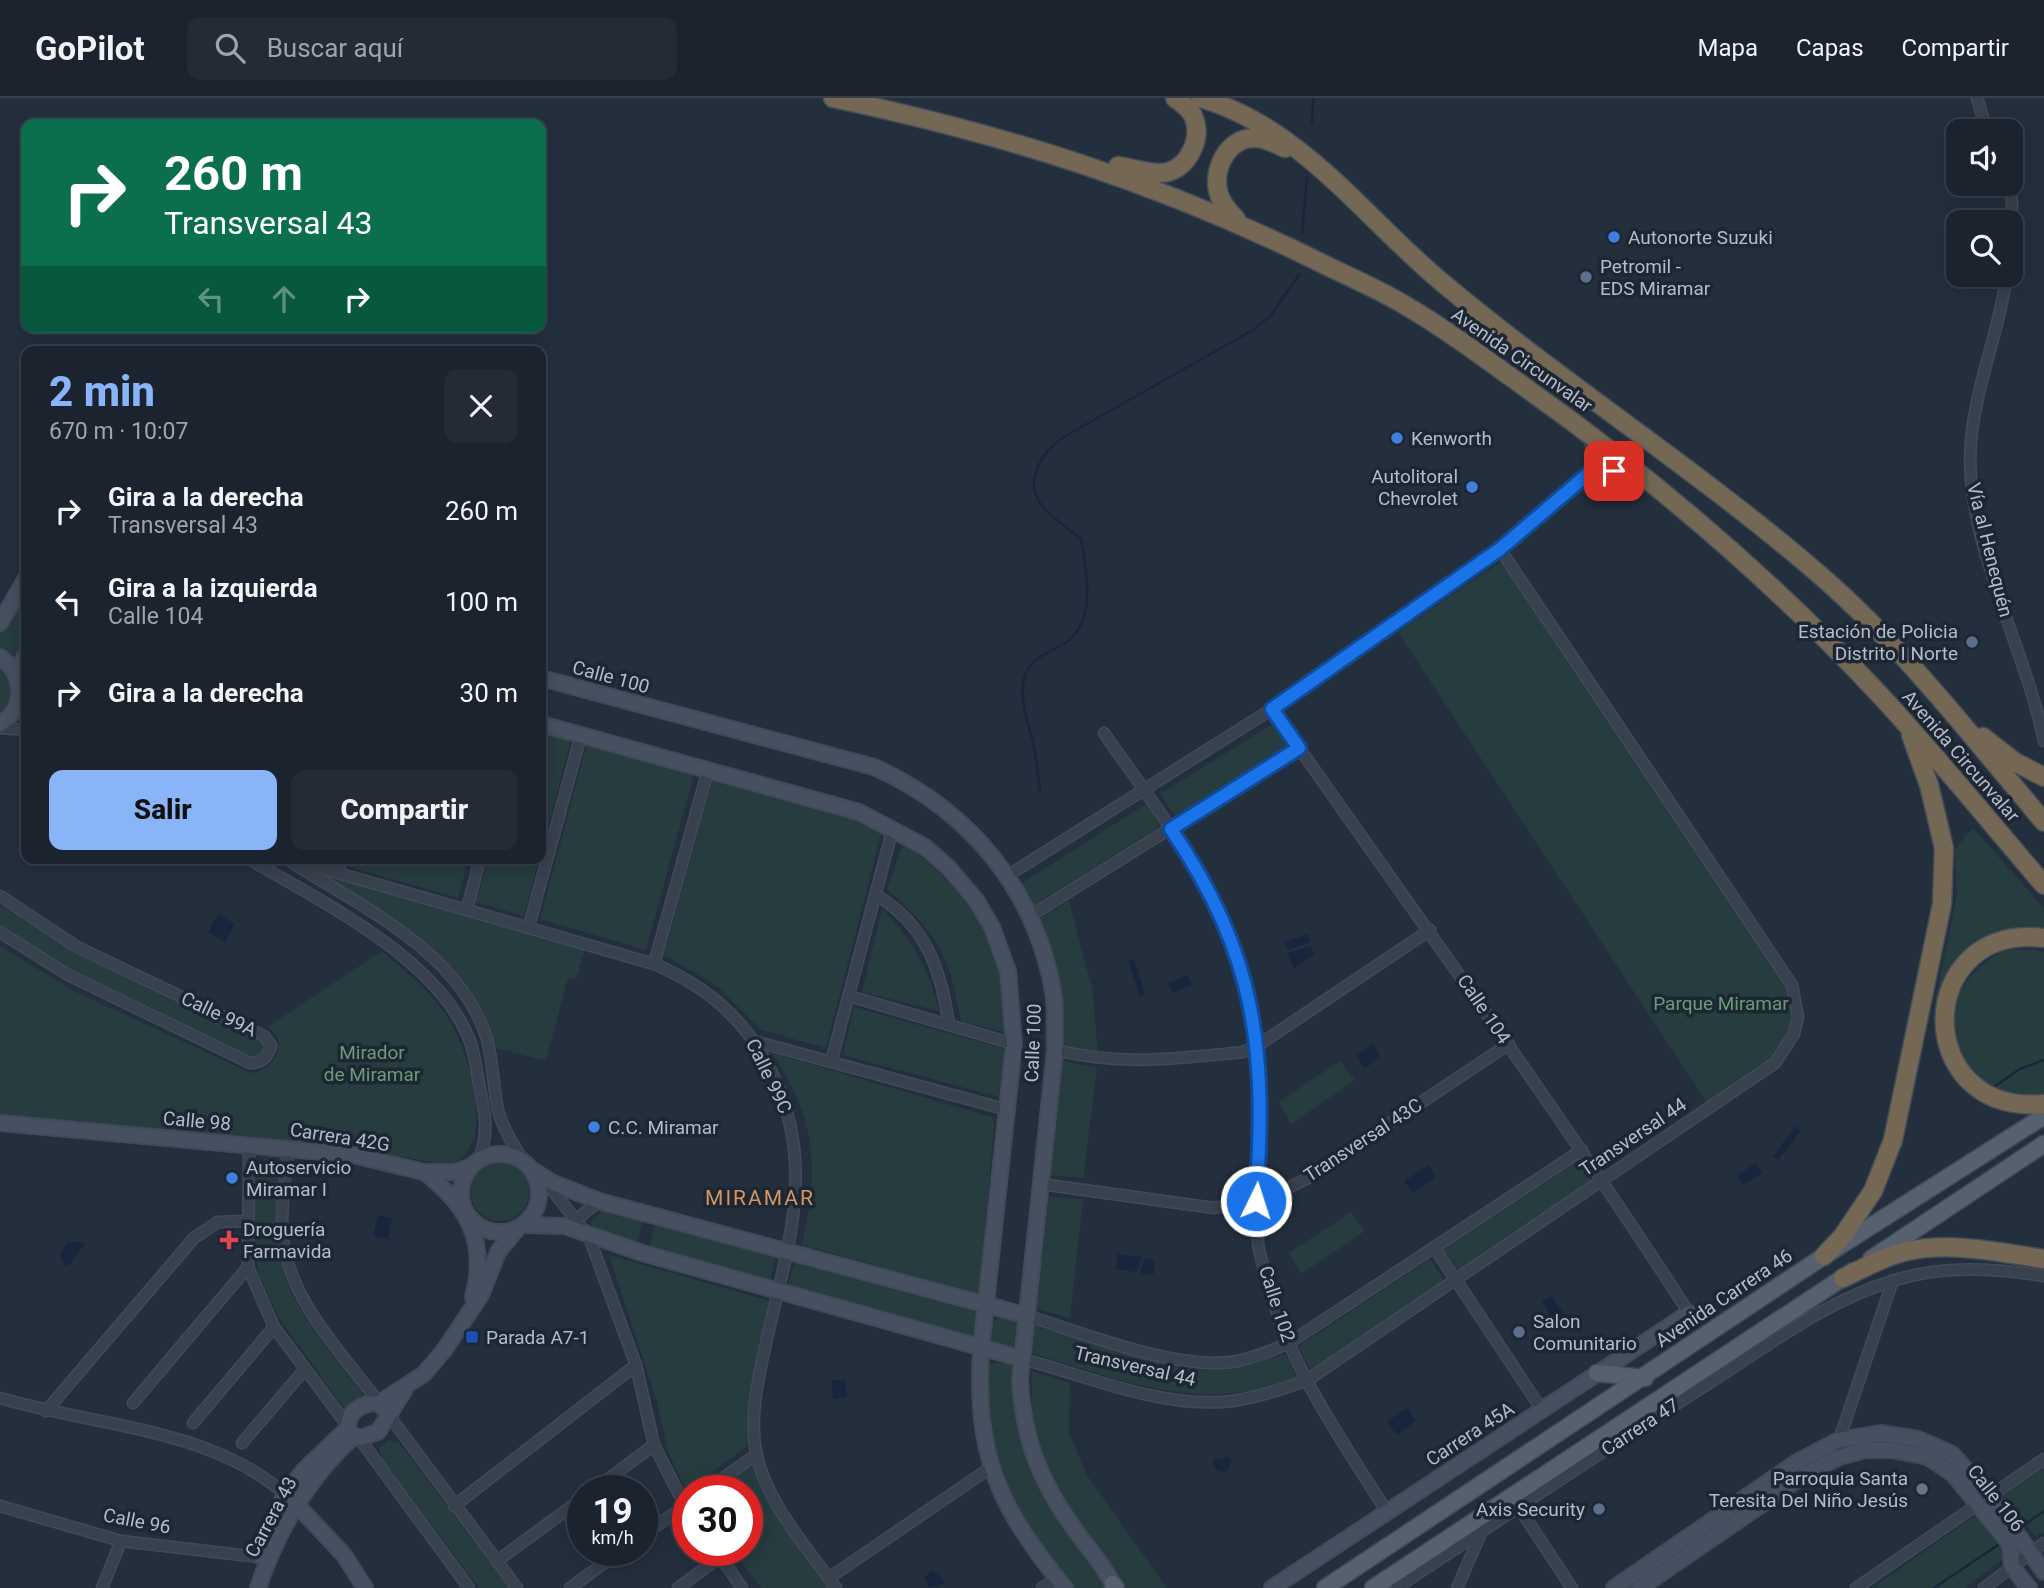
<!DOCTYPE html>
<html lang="es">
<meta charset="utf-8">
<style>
:root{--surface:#1b232e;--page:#242b36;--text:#f1f3f6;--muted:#a0a4aa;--line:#39404a;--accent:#8ab4f8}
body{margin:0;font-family:Roboto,sans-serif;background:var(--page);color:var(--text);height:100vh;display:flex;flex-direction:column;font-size:26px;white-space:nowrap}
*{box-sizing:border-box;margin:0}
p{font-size:23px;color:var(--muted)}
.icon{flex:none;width:38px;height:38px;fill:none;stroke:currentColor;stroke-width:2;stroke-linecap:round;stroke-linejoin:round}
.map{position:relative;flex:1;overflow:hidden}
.panel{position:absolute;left:21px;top:248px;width:525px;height:518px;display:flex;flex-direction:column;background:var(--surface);border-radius:14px;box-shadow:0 4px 18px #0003,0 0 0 2px var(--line)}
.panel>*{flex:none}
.top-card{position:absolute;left:21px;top:21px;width:525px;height:214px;border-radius:14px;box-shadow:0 4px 18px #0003,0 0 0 2px var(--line);background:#0b6e4f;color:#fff;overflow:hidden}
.tools{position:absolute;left:1946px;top:21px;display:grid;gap:14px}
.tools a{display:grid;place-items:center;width:77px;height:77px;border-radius:14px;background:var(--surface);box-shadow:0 4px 18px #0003,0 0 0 2px var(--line);font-size:35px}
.speed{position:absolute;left:567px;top:1377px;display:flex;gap:14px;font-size:35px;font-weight:700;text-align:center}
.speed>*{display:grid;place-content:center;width:91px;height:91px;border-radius:50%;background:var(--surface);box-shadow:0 4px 18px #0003,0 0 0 2px var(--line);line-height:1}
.speed small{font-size:18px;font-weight:400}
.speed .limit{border:10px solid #d22;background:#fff;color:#111}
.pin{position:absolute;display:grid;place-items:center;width:60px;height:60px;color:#fff;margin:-30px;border-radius:14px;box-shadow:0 4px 10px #0006}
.me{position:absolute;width:77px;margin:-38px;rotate:4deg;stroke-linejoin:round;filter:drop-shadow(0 0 5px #0008)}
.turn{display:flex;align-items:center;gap:24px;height:147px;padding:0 28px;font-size:32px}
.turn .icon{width:91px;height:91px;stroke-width:2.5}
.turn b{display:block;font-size:49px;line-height:60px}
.lanes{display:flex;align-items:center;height:66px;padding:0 28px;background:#0003;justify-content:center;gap:35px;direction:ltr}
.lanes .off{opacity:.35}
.round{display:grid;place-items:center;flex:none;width:74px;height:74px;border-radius:14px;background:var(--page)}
.summary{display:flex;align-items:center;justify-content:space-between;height:119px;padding:0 28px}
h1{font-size:42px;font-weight:800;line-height:52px;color:var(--accent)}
.primary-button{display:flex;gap:14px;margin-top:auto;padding:14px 28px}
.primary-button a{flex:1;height:80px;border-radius:14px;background:var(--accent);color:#111;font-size:28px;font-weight:800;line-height:80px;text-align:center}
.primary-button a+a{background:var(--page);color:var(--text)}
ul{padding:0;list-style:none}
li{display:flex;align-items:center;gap:21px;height:91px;padding:0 28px}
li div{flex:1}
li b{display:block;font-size:26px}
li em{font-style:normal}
header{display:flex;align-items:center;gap:42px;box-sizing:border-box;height:98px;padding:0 35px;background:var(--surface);border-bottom:2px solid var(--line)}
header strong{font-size:33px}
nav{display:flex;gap:38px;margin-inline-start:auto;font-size:24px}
.search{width:490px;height:63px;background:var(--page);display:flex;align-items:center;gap:18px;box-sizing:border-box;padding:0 24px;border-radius:14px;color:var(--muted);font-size:26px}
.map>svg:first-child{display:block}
</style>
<header>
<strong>GoPilot</strong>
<div class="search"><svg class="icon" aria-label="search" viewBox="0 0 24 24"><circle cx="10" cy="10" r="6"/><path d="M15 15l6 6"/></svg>Buscar aquí</div>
<nav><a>Mapa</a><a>Capas</a><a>Compartir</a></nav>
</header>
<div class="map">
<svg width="2044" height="1490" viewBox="0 0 2044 1490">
<rect width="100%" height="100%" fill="#242f3e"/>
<g fill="#263c3f">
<path d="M1503 462 1788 887C1790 897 1794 909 1793 919 1790 961 1738 984 1707 1005L1398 534Z"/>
<polygon points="26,489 26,545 17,562 0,549 0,531"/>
<path d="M0 569C15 583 14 601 0 616Z"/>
<polygon points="1276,624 1292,646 1176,719 1160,696"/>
<polygon points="541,633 571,642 541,755"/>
<polygon points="587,646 694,676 646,852 540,821"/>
<polygon points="712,682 858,721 882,733 826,950 761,932 717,888 664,857"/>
<polygon points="1146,706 1160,728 1033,808 1019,787"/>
<path d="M1973 730 2044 810V834C1980 827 1963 853 1935 904L1957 796 1955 751Z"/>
<path d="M903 744C972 797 1005 846 1007 935L961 923C950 857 937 835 887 791Z"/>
<polygon points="352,761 469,761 458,800 349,769"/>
<polygon points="488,761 539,761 524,818 476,804"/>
<path d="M309 773 585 851 576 881 568 879 546 963 496 950C473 855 387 818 309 773Z"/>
<path d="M1069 803 1093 895 1098 958 1063 950C1066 897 1057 869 1040 820Z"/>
<polygon points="0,807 77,856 262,942 265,952 259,960 251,960 69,873 0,829"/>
<path d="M882 811C913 842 929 871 939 913L862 894Z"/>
<path d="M0 848 76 894 251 975C269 973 279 959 279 943L269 928 382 853C403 872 426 890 443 913 467 944 501 1047 450 1067L351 1050 249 1039 0 1023Z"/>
<path d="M2034 852 2044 854V997C1971 1010 1921 920 1979 870 1987 863 1996 855 2007 853 2015 851 2025 852 2034 852Z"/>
<polygon points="854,909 1005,951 999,999 843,957"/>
<path d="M772 955 995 1020 979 1196 802 1147C819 1070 817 1022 772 955Z"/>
<polygon points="1062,963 1097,970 1083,1080 1050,1077"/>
<polygon points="1340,963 1355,982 1291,1026 1279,1004"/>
<path d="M266 1059H275C289 1077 275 1126 278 1150 285 1205 330 1252 362 1295V1302L351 1312 344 1310 279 1220 259 1177 252 1139 256 1073Z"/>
<polygon points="1579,1062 1593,1084 1460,1174 1444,1151"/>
<circle cx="500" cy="1094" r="29"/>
<polygon points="1049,1099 1083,1101 1070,1220 1037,1211"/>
<polygon points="609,1111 643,1122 636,1150 594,1134 591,1124 602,1113"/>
<polygon points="1351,1114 1365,1133 1301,1176 1289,1155"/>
<polygon points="656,1124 777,1157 769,1186 649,1151"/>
<path d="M609 1157 769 1203C758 1251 747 1295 751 1345L687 1393 668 1354 656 1300Z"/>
<polygon points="1430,1161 1444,1183 1311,1274 1299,1248"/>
<polygon points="795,1165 980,1215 977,1243 787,1189"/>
<circle cx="1005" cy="1235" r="16"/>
<path d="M1031 1227 1093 1244 1212 1269 1238 1268 1286 1256 1296 1279C1204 1319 1119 1281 1028 1254Z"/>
<path d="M987 1265 1013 1266 1018 1322 1041 1392 1105 1490H1074C1018 1421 983 1356 987 1265Z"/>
<polygon points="1031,1273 1070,1285 1069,1334 1086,1376 1167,1490 1126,1490 1097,1452 1042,1362 1033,1334"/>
<polygon points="388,1342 399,1345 509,1490 479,1490 382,1361 379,1350"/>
<polygon points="749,1369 756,1369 773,1409 829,1490 761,1490 733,1453 747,1452 747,1393 716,1393"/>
<polygon points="2044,1369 2044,1433 2036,1439 2003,1397"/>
<polygon points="1979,1415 2011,1455 1965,1490 1872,1490"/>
</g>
<g fill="#17263c">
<polygon points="218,816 235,826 225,844 208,834"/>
<polygon points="1308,836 1310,844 1288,852 1284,844"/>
<polygon points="1311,848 1315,857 1294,870 1287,855"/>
<polygon points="1134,861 1145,896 1140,898 1128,863"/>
<polygon points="1188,877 1192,887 1172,895 1168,885"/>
<polygon points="1374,945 1380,960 1365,970 1356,958"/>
<polygon points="1795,1028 1801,1033 1778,1062 1773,1058"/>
<polygon points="1755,1065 1762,1075 1743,1087 1737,1078"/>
<polygon points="1429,1067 1435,1080 1413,1095 1404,1083"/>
<polygon points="378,1117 392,1120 388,1141 373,1138"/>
<polygon points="74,1143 85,1146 69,1167 65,1168 60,1156 67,1145"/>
<polygon points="1118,1156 1142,1159 1136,1174 1115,1171"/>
<polygon points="1145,1160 1155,1162 1153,1177 1140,1175"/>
<polygon points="1552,1198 1568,1222 1558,1229 1542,1204"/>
<polygon points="845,1281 847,1299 833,1301 831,1283"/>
<polygon points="1407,1310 1416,1323 1397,1337 1387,1324"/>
<polygon points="1227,1357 1232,1362 1230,1370 1224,1374 1215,1372 1213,1361 1223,1361"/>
<polygon points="932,1473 938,1475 945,1485 929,1490 925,1479"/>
</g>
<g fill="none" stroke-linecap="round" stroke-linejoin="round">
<g stroke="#17263c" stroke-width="2.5">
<polyline points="1312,25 1313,0"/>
<polyline points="1302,135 1307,80"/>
<path d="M1040 692C1038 679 1037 667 1035 654 1031 629 1016 601 1026 575 1033 558 1054 553 1068 543 1096 522 1087 471 1081 441 1069 430 1049 419 1040 405 1024 382 1043 354 1062 340L1253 232 1272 216 1299 177"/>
<polyline points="1995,988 2020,971 2044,962"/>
<polyline points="2020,1430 2044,1413"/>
<polyline points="1934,1490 2001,1445"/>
</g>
<defs>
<g id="street">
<polyline points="1977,0 1987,33"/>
<polyline points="2010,86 2012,105 2011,152"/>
<path d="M2007 177C1999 233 1976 287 1971 343 1962 437 2026 551 2044 643"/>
<polyline points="1588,376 1593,356 1589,340"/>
<path d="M1272 611C1412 812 1556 1009 1689 1215"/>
<polyline points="0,630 26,632"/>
<path d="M1104 635C1160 716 1224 794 1247 892 1258 935 1262 983 1261 1028 1261 1067 1255 1105 1258 1144 1259 1158 1265 1172 1268 1185 1290 1270 1341 1341 1387 1414"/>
<path d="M249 761C320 803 431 857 466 934 474 950 476 968 479 986 485 1015 490 1035 478 1063"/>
<path d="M289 761 654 866C707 888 748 924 772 975 819 1072 785 1155 764 1254 757 1286 750 1320 756 1354 766 1405 807 1449 836 1490"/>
<path d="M293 765C363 810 458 853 486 938 493 961 493 988 498 1012 503 1031 514 1048 525 1065"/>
<polyline points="338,775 341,761"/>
<polyline points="1007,778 1272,611 1389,531 1500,451 1588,376 1614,373 1642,387"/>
<path d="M876 797C926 827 941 871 949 927"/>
<path d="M0 798 77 849 264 938 271 947C268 959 263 965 250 965L68 877 0 834"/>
<polyline points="467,811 480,761"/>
<polyline points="1030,818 1299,650"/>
<polyline points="529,828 581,637"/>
<polyline points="654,866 708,672"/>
<polyline points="849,898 1014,946"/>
<polyline points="757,944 1008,1012"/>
<path d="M1055 952C1124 968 1173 961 1243 954L1257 948 1430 832"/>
<polyline points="831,964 893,730"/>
<polyline points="249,1047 248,1169 274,1229 347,1327"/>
<path d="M288 1050C286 1079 280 1111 283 1141 290 1204 343 1256 379 1305"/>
<polyline points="546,1084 589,1139 636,1267 654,1347 688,1414"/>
<polyline points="1041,1086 1214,1110 1270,1099 1306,1081 1509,946"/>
<polyline points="576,1122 599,1103"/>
<polyline points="1434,1149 1542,1312"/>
<path d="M1028 1218C1085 1236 1181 1274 1238 1263 1256 1259 1273 1252 1289 1245L1582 1052"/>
<path d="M1023 1261C1086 1278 1156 1308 1222 1304 1251 1302 1278 1292 1306 1283L1775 965 1794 936 1798 919 1792 887 1500 451"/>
<path d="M0 1300C93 1328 213 1330 287 1398"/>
<polyline points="133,1305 248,1169"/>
<polyline points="46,1313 194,1140 218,1124 247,1123"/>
<polyline points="388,1316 517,1490"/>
<polyline points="193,1325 274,1229"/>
<polyline points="359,1340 469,1490"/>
<polyline points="242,1345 305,1271"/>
<polyline points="1839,1359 1839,1342 1893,1182"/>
<polyline points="592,1393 654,1347"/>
<polyline points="705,1393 757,1356"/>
<polyline points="0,1408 121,1443 266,1460"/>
<polyline points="454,1408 636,1267"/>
<polyline points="1518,1408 1572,1490"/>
<polyline points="642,1438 687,1406"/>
<polyline points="716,1452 742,1490"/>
<polyline points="497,1463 583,1400"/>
<polyline points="829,1480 990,1370"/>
<polyline points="102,1490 121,1443"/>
<polyline points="570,1490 622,1452"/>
<polyline points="678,1490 720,1459"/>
<polyline points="1042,1490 1057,1480"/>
<path d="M1396 1490C1501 1421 1605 1351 1711 1284 1768 1247 1827 1203 1892 1183 1941 1167 1993 1170 2044 1178"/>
<polyline points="1457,1490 1482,1433"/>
<polyline points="1856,1490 2044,1361"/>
<polyline points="1984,1490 2044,1445"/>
</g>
<g id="secondary">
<polyline points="0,525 26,480"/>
<path d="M0 559C24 575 27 610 0 626"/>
<polyline points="16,575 26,557"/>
<path d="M541 580 874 669C970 712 1037 793 1054 899 1056 916 1054 935 1055 952L1020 1282C1024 1346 1041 1385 1078 1436 1090 1453 1107 1471 1114 1490"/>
<path d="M541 626 859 714 925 749 948 769 976 802 992 829 1008 873 1014 946 981 1251C975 1358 998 1408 1065 1490"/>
<polyline points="0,1025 353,1057 424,1074 454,1074 471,1069"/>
<circle cx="500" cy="1095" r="39"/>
<polyline points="532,1072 553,1085 599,1103 1028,1218"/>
<path d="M424 1074C468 1108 488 1144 473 1199"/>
<polyline points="522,1127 565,1128 642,1155 1023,1261"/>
<polyline points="379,1305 424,1276 445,1251 481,1197 498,1154 517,1131"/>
<path d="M388 1316 379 1305C362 1304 344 1315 349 1335L359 1340 378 1334 404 1293"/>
<polyline points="295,1405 344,1457 365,1490"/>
<polyline points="261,1459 285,1395 305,1371 348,1330"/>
<path d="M258 1490C278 1431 307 1381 353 1339"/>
<polyline points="1272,1490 1689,1215"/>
<polyline points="1614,1490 1797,1364 1839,1342 1880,1335 1918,1341 1952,1356 1991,1399 2044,1474"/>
<polyline points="1640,1490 1806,1376 1839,1359 1865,1352 1892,1352 1928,1359 1953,1376 2010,1446 2012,1469 2029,1490"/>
</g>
<g id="primary">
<polyline points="1871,1161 2044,1046"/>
<polyline points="1597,1275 1645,1280"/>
<polyline points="1113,1486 1116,1490"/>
<polyline points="1325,1490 1824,1158 2044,1018"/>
<polyline points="1373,1490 1853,1173"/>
</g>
<g id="highway">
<path d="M833 0C1007 37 1157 84 1317 163 1345 177 1376 190 1403 206 1446 231 1486 261 1526 290 1653 380 1772 482 1879 596 1936 657 1989 723 2044 787"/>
<path d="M1201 0C1304 31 1364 120 1444 186 1566 288 1701 374 1821 478 1905 551 1973 640 2044 724"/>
<path d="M1118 68C1133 70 1153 78 1168 74 1189 68 1202 40 1194 20 1191 11 1183 6 1175 0"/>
<path d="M1236 121C1229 114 1220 103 1218 93 1213 70 1228 40 1254 40 1264 39 1276 46 1285 50"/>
<polyline points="1983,639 2015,664 2044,679"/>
<path d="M2044 840C1913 824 1910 1018 2044 1006"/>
<polyline points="1824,1158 1842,1139 1873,1093 1893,1042 1942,806 1944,750 1929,687 1911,637"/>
<path d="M1843 1180C1862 1171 1883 1159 1903 1154 1949 1143 1998 1154 2044 1161"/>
</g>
</defs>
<use href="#street" stroke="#414a57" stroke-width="13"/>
<use href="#secondary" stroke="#414a57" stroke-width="18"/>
<use href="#primary" stroke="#414a57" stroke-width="19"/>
<use href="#highway" stroke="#434c59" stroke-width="21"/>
<use href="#street" stroke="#38414e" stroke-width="10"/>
<use href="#secondary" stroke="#465061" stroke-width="14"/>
<use href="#primary" stroke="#56606e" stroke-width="16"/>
<use href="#highway" stroke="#746855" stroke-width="18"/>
</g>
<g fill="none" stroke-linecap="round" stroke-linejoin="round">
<defs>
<path id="route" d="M1256 1103C1267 952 1257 859 1171 731L1299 650 1272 611 1500 451 1588 376 1614 373"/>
</defs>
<use href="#route" stroke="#114b97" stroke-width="18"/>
<use href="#route" stroke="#1a73e8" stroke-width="12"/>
</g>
<g fill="#3f7fe0" stroke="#1d2633" stroke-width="2.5">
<circle cx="1614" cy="139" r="7"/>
<circle cx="1397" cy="340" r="7"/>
<circle cx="1472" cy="389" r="7"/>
<circle cx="594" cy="1029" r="7"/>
<circle cx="232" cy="1080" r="7"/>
</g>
<g fill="#5c6f8a" stroke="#1d2633" stroke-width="2.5">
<circle cx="1586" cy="179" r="7"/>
<circle cx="1972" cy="544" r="7"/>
<circle cx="1519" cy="1234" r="7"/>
<circle cx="1599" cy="1411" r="7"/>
</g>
<path fill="#e0444e" stroke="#1d2633" stroke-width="2.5" d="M225.5 1131.5h7v7h7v7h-7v7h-7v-7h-7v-7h7z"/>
<rect fill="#1a4fb4" stroke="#1d2633" stroke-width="2.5" x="465" y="1232" width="14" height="14" rx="3.5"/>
<circle fill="#6b7280" stroke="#1d2633" stroke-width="2.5" cx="1922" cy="1391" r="7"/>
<g text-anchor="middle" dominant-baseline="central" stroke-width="7" stroke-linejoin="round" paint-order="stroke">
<g font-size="19" fill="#b4bcc9" stroke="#1d2633" text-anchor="start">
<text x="1628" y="139">Autonorte Suzuki</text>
<text x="1600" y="168">Petromil -<tspan x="1600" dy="22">EDS Miramar</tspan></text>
<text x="1411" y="340">Kenworth</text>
<text x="1458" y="378" text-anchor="end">Autolitoral<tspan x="1458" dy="22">Chevrolet</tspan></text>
<text x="1958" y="533" text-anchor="end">Estación de Policia<tspan x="1958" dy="22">Distrito I Norte</tspan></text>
<text x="608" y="1029">C.C. Miramar</text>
<text x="246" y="1069">Autoservicio<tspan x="246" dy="22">Miramar I</tspan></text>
<text x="243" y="1131">Droguería<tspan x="243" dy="22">Farmavida</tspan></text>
<text x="1533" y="1223">Salon<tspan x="1533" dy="22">Comunitario</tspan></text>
<text x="486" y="1239">Parada A7-1</text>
<text x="1908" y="1380" text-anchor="end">Parroquia Santa<tspan x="1908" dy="22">Teresita Del Niño Jesús</tspan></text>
<text x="1585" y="1411" text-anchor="end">Axis Security</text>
</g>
<g font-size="19" fill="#b4bcc9" stroke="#1d2633">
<text transform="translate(1522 262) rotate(35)">Avenida Circunvalar</text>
<text transform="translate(1990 452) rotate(76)">Vía al Henequén</text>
<text transform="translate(611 579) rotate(15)">Calle 100</text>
<text transform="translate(1961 658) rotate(49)">Avenida Circunvalar</text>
<text transform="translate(1484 911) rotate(56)">Calle 104</text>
<text transform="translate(219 916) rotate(25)">Calle 99A</text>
<text transform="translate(1033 945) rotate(-88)">Calle 100</text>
<text transform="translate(769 978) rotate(64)">Calle 99C</text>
<text transform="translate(197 1023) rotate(5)">Calle 98</text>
<text transform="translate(340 1039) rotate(9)">Carrera 42G</text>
<text transform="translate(1633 1039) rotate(-34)">Transversal 44</text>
<text transform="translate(1363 1042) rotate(-33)">Transversal 43C</text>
<text transform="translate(1724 1200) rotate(-34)">Avenida Carrera 46</text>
<text transform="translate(1277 1206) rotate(72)">Calle 102</text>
<text transform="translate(1135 1268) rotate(13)">Transversal 44</text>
<text transform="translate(1640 1329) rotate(-33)">Carrera 47</text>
<text transform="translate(1470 1336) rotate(-33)">Carrera 45A</text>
<text transform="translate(1996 1400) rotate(52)">Calle 106</text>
<text transform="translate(271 1419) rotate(-62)">Carrera 43</text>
<text transform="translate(137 1423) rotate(11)">Calle 96</text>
</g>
<g font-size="19" fill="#6b9a76" stroke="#1d2633">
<text x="1721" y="905">Parque Miramar</text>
<text x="372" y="954">Mirador<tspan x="372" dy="22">de Miramar</tspan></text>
</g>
<g font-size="21" letter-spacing="2" fill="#d59563" stroke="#1d2633">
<text x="760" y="1100">MIRAMAR</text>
</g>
</g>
</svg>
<div class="tools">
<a><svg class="icon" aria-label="sound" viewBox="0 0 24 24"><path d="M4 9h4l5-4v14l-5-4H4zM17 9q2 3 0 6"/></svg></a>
<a><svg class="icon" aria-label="search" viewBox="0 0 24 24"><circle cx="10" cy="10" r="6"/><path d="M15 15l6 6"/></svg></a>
</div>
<div class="speed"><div>19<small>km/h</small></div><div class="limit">30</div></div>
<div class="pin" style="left:1614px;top:373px;background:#d93025"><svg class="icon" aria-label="arrive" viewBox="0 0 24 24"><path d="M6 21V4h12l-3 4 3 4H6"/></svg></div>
<svg class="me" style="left:1256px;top:1103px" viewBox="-20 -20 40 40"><circle r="17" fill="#1a73e8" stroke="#fff" stroke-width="3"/><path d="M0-11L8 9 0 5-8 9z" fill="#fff"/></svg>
<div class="top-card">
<div class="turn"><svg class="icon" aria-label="right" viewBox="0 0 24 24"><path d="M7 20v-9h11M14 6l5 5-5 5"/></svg><div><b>260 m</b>Transversal 43</div></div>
<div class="lanes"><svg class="icon off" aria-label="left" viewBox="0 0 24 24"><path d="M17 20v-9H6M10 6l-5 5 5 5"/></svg><svg class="icon off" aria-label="ahead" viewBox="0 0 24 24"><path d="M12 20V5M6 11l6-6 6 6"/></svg><svg class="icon" aria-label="right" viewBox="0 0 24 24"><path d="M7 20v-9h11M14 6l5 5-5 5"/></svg></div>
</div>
<section class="panel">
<div class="summary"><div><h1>2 min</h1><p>670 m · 10:07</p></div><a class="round"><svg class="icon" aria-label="close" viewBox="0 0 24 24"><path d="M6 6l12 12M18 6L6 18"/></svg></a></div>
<ul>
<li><svg class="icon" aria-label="right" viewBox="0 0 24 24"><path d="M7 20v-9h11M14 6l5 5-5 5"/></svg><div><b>Gira a la derecha</b><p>Transversal 43</p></div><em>260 m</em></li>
<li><svg class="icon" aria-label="left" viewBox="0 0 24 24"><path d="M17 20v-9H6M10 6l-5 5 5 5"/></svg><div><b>Gira a la izquierda</b><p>Calle 104</p></div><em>100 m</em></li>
<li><svg class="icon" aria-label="right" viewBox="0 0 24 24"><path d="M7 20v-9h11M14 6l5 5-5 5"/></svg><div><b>Gira a la derecha</b></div><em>30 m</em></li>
</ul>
<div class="primary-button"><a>Salir</a><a>Compartir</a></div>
</section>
</div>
